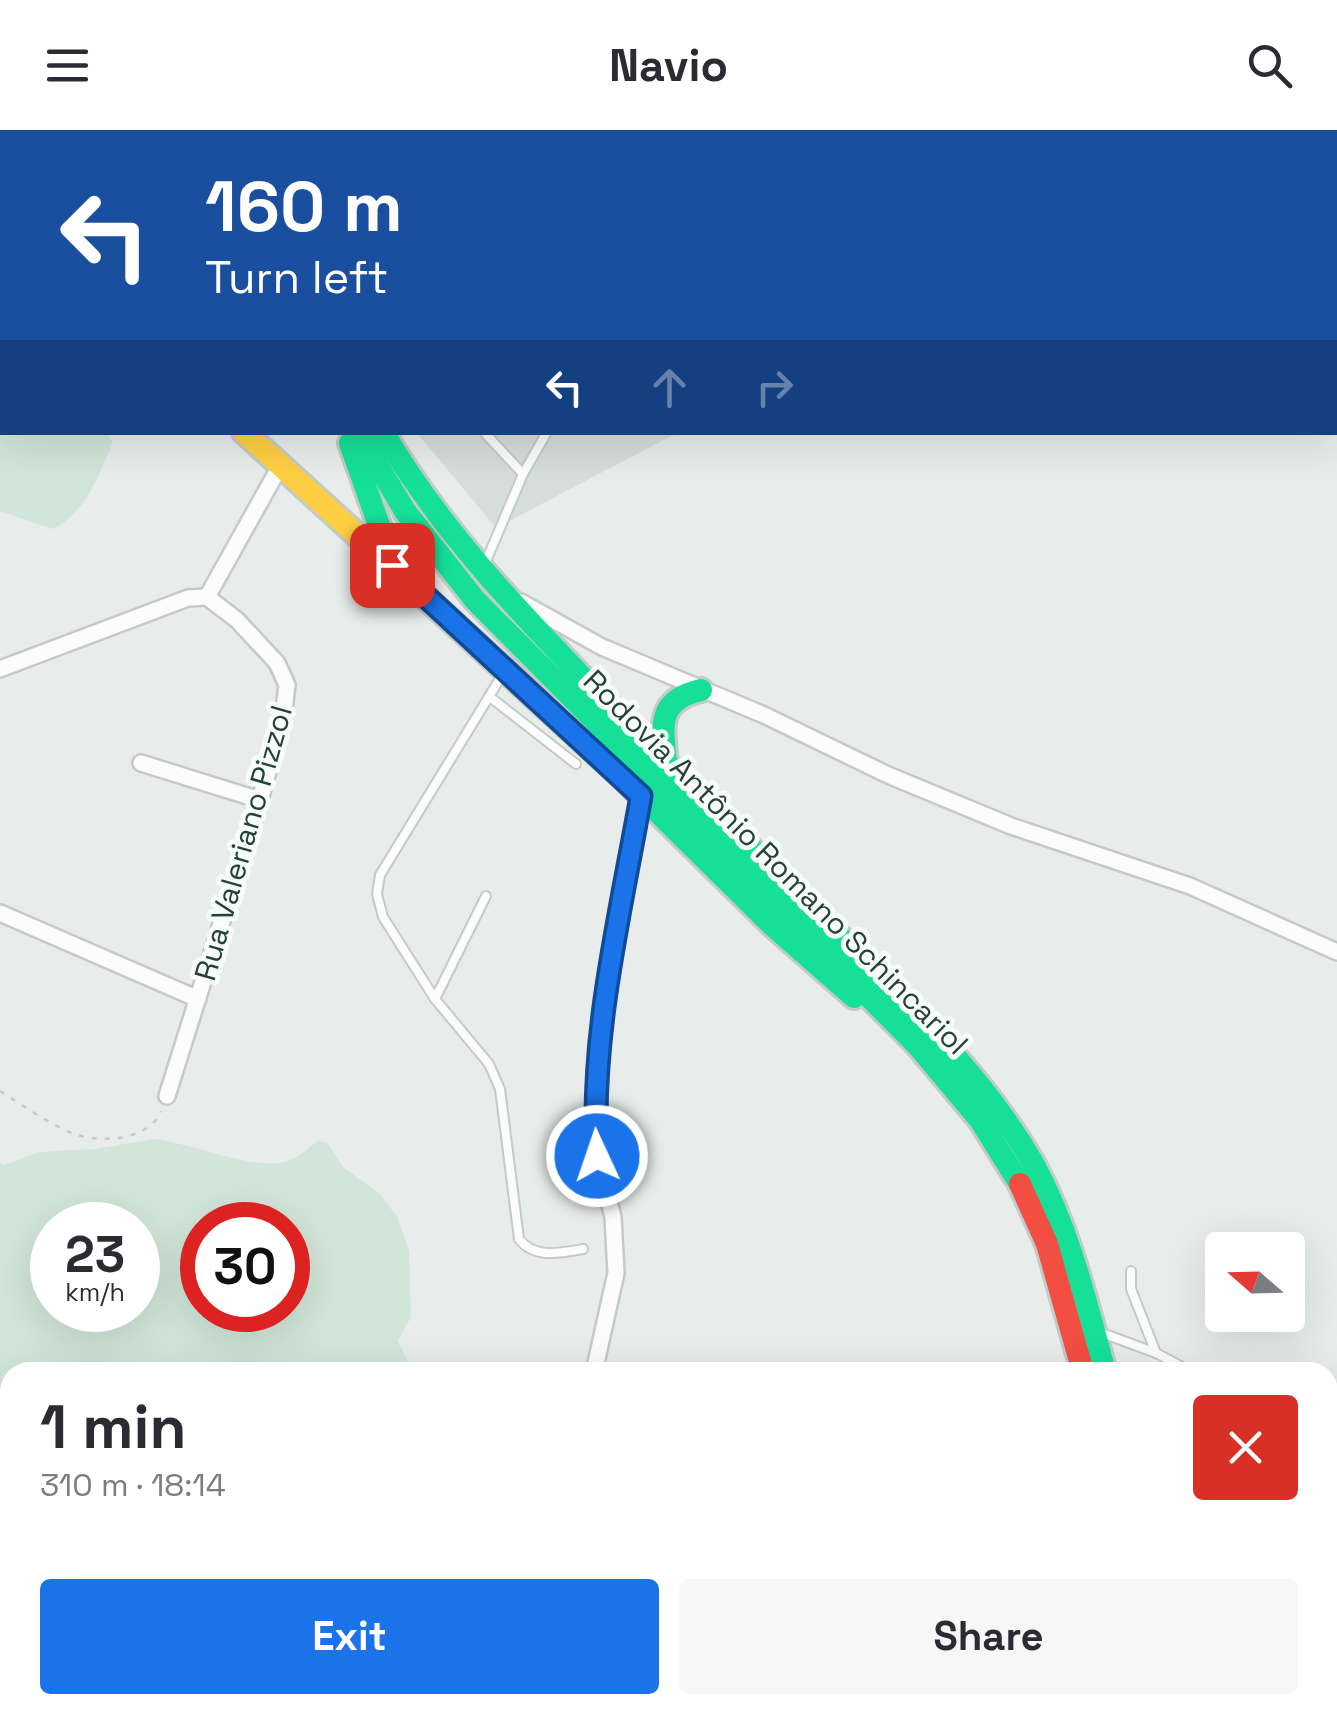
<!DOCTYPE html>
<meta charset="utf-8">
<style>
:root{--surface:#fff;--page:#f7f7f7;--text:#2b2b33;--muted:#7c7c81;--accent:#1a73e8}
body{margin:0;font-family:"Space Grotesk",sans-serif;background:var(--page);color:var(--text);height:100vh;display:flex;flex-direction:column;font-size:38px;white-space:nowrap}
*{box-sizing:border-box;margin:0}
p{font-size:32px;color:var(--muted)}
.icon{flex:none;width:55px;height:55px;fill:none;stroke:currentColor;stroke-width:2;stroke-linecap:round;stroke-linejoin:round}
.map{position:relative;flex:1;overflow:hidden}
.details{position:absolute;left:0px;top:1232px;width:1338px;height:352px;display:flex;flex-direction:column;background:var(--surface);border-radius:30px 30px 0 0;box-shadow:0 10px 40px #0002}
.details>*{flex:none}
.hud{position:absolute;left:0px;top:0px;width:1338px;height:305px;box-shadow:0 10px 40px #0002;background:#1a4fa0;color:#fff;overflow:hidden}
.needle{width:65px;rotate:290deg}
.buttons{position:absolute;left:1205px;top:1102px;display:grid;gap:20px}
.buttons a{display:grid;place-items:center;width:100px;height:100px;border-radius:10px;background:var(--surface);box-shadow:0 10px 40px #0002;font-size:50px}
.speed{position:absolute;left:30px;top:1072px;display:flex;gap:20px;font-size:50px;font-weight:700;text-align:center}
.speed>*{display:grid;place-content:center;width:130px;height:130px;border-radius:50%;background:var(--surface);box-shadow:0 10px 40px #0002;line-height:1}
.speed small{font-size:25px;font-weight:400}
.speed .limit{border:15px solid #d22;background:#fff;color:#111}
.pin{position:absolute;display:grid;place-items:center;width:85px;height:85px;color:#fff;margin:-42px;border-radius:20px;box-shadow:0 5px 15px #0006}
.me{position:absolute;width:110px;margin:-55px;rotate:357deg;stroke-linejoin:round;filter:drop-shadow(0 0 8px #0008)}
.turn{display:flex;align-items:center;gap:35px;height:210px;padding:0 40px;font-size:45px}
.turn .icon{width:130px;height:130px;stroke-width:2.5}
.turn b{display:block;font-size:70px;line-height:85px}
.lanes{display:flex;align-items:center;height:95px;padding:0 40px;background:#0003;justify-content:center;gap:50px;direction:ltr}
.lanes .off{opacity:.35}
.round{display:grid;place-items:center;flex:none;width:105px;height:105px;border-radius:10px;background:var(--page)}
.summary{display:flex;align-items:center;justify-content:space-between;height:170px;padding:0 40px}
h1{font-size:60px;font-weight:800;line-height:75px}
.primary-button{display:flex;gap:20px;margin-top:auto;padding:20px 40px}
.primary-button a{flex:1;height:115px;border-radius:10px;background:var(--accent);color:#fff;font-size:40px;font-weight:800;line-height:115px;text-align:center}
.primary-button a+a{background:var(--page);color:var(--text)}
header{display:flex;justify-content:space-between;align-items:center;height:130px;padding:0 40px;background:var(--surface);font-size:45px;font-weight:800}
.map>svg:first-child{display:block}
</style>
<header><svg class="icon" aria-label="menu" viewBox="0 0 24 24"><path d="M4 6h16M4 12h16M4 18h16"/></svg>Navio<svg class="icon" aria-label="search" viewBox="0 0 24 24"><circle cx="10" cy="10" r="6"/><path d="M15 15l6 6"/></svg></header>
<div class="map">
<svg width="1337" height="1583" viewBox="0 0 1337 1583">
<rect width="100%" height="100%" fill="#e8edeb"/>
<g fill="#d6dedb">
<polygon points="283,0 1235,0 1233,2"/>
<polygon points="417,303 677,303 496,398"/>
</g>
<g fill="#d1e6d8" fill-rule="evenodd">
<path d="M0 251H2V302L106 303 113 312C99 344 86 384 52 399L0 381Z"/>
<path d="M156 1009C193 1014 249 1039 284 1032 296 1030 309 1018 318 1010L328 1014 344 1038 379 1063 398 1088 409 1121 411 1187 398 1211 413 1242H10V1575H497L495 1583H0V1033L4 1035 40 1022 94 1019ZM52 1095H138V1180H52ZM202 1095H288V1180H202Z"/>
</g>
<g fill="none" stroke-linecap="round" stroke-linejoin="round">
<defs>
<g id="lane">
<polyline points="325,2 326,0"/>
<polyline points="707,2 708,0"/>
<polyline points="484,302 523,344"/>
<polyline points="484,436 523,344 547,302"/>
<path d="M504 542 380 745 377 764 383 787 435 869 489 934 500 959 519 1109C534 1129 561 1123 583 1119"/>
<polyline points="490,567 576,634"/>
<polyline points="435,869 486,766"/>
<polyline points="1131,1141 1131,1159 1156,1223"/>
<polyline points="1102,1203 1156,1223 1192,1242"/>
<polyline points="1328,1309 1337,1319"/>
<polyline points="1328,1520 1337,1525"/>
</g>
<g id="street">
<polyline points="171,0 173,2"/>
<polyline points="0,24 2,23"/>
<polyline points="207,467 279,338"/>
<polyline points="521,472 602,517 764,585 888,645 1011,696 1190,756 1337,822"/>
<polyline points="0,539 188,468 207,467 237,490 277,533 287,555 283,588 260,670 167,966"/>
<polyline points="141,633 260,670"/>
<polyline points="0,783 198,869"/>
<polyline points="594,1242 616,1143 613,1087 597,1026 594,975 597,914 641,666"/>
<polyline points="503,1583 505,1575"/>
</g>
<g id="fast">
<polyline points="27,0 27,2"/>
<polyline points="249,0 250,2"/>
<polyline points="358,302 405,381 475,470 918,916 980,990 1020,1054"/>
<path d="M383 302C444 406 526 489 609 575 683 650 758 726 833 800 905 873 983 945 1034 1035 1069 1099 1086 1172 1105 1242"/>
<polyline points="350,313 393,435"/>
<path d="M666 633C662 595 657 570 701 560"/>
<polyline points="620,645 772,795 854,867"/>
<polyline points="1121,1583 1123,1575"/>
<polyline points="1147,1583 1148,1575"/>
</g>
<g id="slow">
<polyline points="226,0 227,2"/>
<polyline points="244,302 620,645"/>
</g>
<polyline id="jam" points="1020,1054 1047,1114 1083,1242"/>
</defs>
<use href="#lane" stroke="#c5cac8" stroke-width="12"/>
<use href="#street" stroke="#c5cac8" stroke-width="20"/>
<use href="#fast" stroke="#c3cbc8" stroke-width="28"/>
<use href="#slow" stroke="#c3cbc8" stroke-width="28"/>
<use href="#jam" stroke="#c3cbc8" stroke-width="28"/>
<path stroke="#c3ccca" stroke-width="2.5" stroke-dasharray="5 8" stroke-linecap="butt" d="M0 961C22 975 45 991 69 1002 95 1014 149 1012 161 981"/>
<use href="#lane" stroke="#fcfcfc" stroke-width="8"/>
<use href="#street" stroke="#fcfcfc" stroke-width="15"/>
<use href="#fast" stroke="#16e098" stroke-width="22"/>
<use href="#slow" stroke="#ffcf43" stroke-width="22"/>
<use href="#jam" stroke="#f24e42" stroke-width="22"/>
</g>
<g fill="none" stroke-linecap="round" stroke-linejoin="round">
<defs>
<path id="route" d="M392 435 641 666C620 786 590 905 597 1026"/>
</defs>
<use href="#route" stroke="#114b97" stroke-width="25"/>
<use href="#route" stroke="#1a73e8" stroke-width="18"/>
</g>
<g text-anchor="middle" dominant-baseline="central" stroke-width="10" stroke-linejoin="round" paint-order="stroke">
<g font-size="30" fill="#24423a" stroke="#f7fbf9">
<text transform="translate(243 713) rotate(-74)">Rua Valeriano Pizzol</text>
<text transform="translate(776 732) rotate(45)">Rodovia Antônio Romano Schincariol</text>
</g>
</g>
</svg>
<div class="buttons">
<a><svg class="needle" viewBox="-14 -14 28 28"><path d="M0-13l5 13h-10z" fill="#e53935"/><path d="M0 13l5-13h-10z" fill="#7c7c81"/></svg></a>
</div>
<div class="speed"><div>23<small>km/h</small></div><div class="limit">30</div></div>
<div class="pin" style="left:392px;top:435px;background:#d93025"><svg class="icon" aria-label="arrive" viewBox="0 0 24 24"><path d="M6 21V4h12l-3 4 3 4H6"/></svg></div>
<svg class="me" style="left:597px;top:1026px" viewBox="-20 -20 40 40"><circle r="17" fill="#1a73e8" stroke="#fff" stroke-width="3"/><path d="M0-11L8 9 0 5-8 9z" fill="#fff"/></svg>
<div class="hud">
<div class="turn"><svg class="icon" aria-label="left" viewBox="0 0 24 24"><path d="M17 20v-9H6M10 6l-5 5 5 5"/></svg><div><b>160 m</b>Turn left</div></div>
<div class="lanes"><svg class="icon" aria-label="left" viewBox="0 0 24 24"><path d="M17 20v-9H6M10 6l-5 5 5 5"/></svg><svg class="icon off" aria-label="ahead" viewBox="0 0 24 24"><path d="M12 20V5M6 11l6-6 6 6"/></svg><svg class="icon off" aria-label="right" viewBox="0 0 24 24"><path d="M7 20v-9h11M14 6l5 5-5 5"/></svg></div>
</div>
<section class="details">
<div class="summary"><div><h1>1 min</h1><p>310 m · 18:14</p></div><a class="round" style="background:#d93025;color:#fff"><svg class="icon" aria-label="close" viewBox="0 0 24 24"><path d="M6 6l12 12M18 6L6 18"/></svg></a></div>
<div class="primary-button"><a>Exit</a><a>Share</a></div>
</section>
</div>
